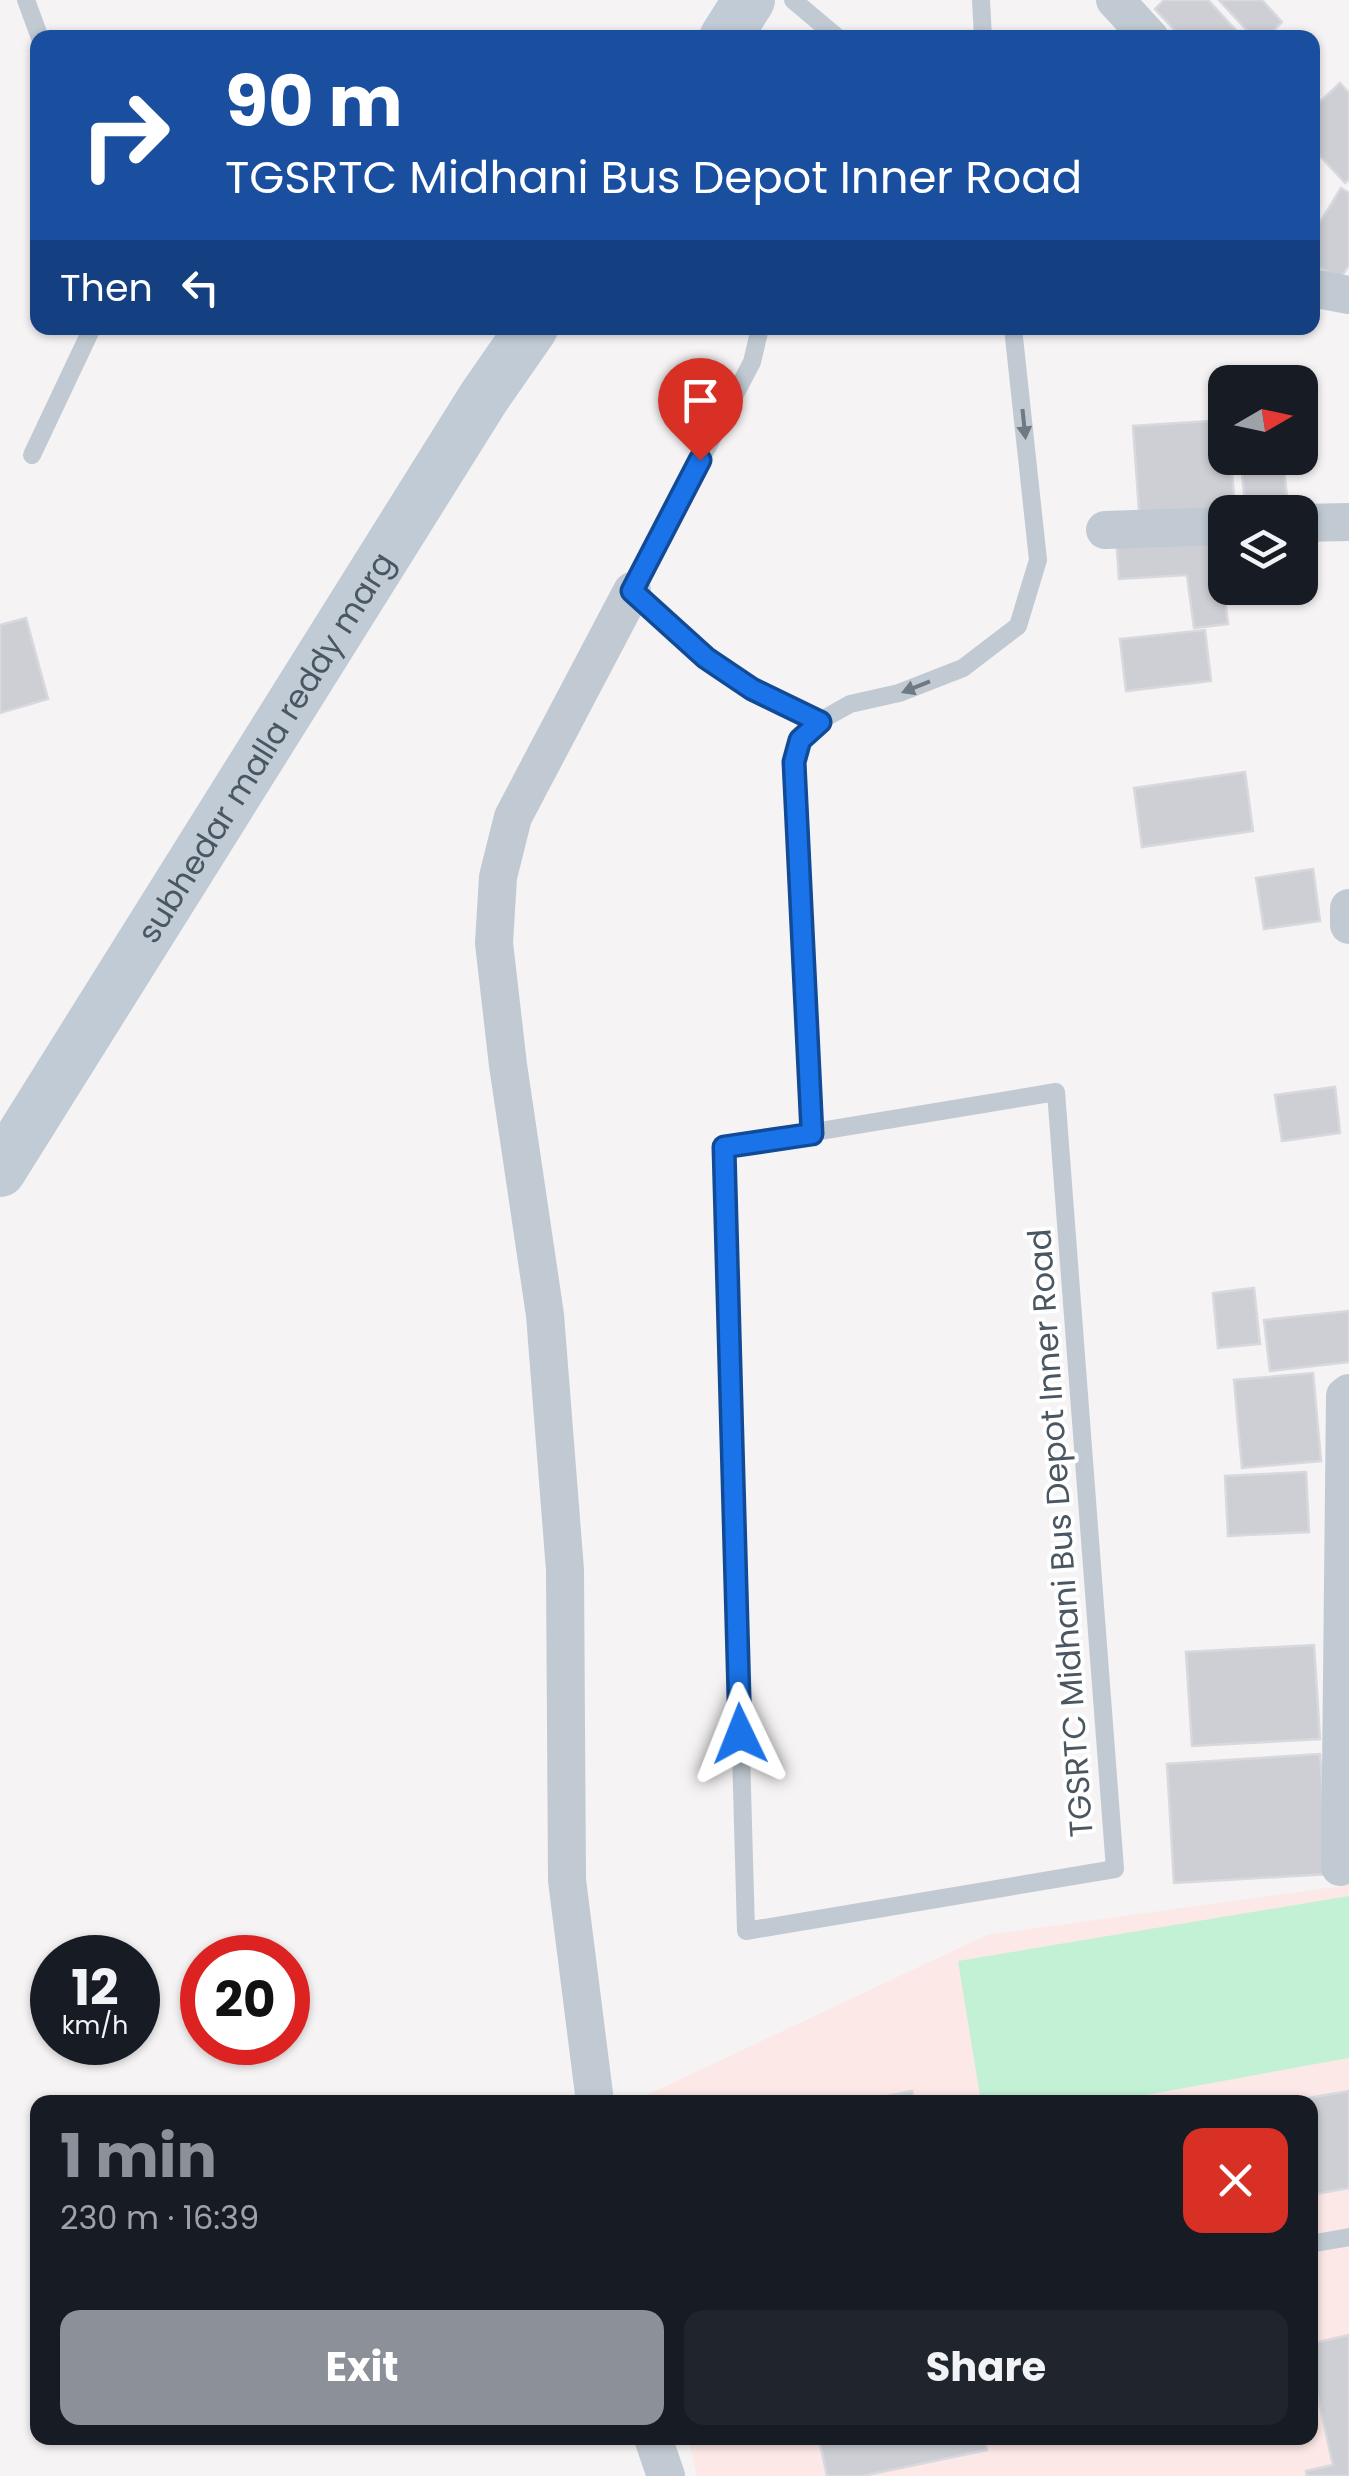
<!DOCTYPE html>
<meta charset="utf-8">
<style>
:root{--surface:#171b24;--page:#20242c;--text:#f1f3f6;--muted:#9ea1a6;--accent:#8c9099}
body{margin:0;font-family:Poppins,sans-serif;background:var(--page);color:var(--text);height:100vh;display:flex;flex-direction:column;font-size:38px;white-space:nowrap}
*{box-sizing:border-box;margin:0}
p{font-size:32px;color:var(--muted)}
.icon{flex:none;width:55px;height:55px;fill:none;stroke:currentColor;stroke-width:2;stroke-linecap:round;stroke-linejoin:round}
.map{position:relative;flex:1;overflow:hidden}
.drawer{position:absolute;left:30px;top:2095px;width:1288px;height:350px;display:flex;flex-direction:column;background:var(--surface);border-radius:20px;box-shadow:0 2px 8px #0004}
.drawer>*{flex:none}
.top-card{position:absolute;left:30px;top:30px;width:1290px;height:305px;border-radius:20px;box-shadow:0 2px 8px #0004;background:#1a4fa0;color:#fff;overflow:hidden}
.needle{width:65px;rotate:81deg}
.controls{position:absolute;left:1208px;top:365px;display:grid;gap:20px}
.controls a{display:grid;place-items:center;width:110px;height:110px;border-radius:20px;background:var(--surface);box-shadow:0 2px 8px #0004;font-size:50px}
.speed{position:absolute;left:30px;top:1935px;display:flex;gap:20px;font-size:50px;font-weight:700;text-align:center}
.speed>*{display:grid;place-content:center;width:130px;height:130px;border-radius:50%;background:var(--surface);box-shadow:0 2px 8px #0004;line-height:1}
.speed small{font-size:25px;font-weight:400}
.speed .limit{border:15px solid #d22;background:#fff;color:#111}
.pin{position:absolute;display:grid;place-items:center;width:85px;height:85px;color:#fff;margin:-102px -42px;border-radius:50% 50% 50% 0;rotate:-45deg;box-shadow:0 0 10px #0007}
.pin .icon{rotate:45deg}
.me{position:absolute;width:110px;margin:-55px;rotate:358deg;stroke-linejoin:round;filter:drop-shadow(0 0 8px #0008)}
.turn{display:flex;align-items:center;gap:35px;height:210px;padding:0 30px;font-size:45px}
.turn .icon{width:130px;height:130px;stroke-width:2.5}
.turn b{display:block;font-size:70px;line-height:85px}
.then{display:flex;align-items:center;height:95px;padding:0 30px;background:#0003;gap:20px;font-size:38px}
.round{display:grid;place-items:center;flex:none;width:105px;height:105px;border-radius:20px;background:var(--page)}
.overview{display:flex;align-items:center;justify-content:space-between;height:170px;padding:0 30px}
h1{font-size:60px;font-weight:700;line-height:75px;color:var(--accent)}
.action{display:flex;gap:20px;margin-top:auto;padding:20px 30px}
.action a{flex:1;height:115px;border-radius:20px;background:var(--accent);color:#fff;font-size:40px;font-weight:700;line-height:115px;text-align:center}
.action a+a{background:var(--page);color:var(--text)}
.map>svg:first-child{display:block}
</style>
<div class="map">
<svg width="1349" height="2476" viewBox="0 0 1349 2476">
<rect width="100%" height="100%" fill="#f5f3f3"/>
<polygon fill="#fce8e6" points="1349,1885 1349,2476 697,2476 688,2438 1310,2438 1310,2102 632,2102 987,1935"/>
<polygon fill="#c3f1d5" points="1349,1896 1349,2058 1107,2102 981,2102 958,1961"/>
<g fill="#cdcfd5" stroke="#d7d9de" stroke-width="2.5">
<polygon points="1164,0 1208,0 1243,38 1182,38 1155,9"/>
<polygon points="1219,0 1262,0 1282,22 1266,38 1254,38"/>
<polygon points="1340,83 1349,93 1349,179 1345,183 1312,147 1312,109"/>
<polygon points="1341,188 1349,193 1349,265 1340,279 1312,263 1312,235"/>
<polygon points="1225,420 1225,458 1231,458 1235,512 1140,524 1133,426"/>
<polygon points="1283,460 1288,507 1246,512 1241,464"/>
<polygon points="1216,530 1228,624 1194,628 1187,575 1119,579 1116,537"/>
<polygon points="26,618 48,699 0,713 0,625"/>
<polygon points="1205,630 1211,681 1126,691 1120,639"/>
<polygon points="1245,772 1253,831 1142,847 1134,788"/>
<polygon points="1313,869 1320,921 1264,929 1256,878"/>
<polygon points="1335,1087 1340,1133 1282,1141 1275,1095"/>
<polygon points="1254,1288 1260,1344 1218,1348 1213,1293"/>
<polygon points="1349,1311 1349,1362 1270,1371 1264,1320"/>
<polygon points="1313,1373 1321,1461 1242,1468 1234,1380"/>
<polygon points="1306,1472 1309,1532 1228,1536 1225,1476"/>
<polygon points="1314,1645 1320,1739 1192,1746 1186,1652"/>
<polygon points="1320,1754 1329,1874 1174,1883 1167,1764"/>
<polygon points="912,2091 915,2102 857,2102"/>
<polygon points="1349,2091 1349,2188 1310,2195 1310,2102 1285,2102"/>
<polygon points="1349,2335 1349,2476 1307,2476 1306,2471 1333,2465 1310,2362 1310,2344"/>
<polygon points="819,2438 984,2438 987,2450 862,2476 827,2476"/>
</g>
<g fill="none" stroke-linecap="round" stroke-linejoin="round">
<g stroke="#c1cad2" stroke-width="18">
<polyline points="26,0 40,38"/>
<polyline points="793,0 838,38"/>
<polyline points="981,0 983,38"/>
<polyline points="760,328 752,362 632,591 706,658 753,689 820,721"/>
<polyline points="32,455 92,328"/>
<polygon points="1056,1092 1115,1869 746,1931 724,1147"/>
<polyline points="812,1133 794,762 800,740 820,721 850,704 899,693 963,668 1018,626 1038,560 1013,328"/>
<polyline points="1310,2244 1349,2237"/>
</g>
<g stroke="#c1cad2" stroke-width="38">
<polyline points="1115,0 1150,38"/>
<polyline points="1312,288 1349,295"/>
<polyline points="1300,523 1349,522"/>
<polyline points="1105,530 1225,526"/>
<polyline points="1349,908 1349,925"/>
<polyline points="1340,1867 1345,1396 1349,1393"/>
<polyline points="595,2102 567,1880 565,1570 545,1315 508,1065 494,943 498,877 513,817 632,591"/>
<polyline points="653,2438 666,2476"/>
</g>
<g stroke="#c1cbd6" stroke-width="52">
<polyline points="725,38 749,0"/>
<path id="s1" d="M0 1171 484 397 532 328"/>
</g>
</g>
<defs><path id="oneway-solid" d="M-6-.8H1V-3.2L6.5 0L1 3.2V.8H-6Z" transform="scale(2.5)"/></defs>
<g fill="#6e7983">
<use href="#oneway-solid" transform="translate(1024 424) rotate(84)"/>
<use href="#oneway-solid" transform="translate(916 687) rotate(158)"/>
</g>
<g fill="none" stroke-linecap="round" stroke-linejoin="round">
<defs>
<polyline id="route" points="700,460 632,591 706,658 752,689 820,722 800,740 794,762 812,1134 724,1147 740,1734"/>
</defs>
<use href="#route" stroke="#114b97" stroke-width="25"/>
<use href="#route" stroke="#1a73e8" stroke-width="18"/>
</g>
<g text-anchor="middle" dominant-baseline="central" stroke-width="8" stroke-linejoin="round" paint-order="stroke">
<g font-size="32" fill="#4a5661" stroke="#fff">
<text stroke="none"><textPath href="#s1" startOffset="500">subhedar malla reddy marg</textPath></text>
<text transform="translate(1060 1533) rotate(-94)">TGSRTC Midhani Bus Depot Inner Road</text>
</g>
</g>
</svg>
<div class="controls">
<a><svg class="needle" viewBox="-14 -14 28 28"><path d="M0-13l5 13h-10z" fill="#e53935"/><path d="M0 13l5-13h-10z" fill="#9ea1a6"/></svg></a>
<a><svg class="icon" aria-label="layers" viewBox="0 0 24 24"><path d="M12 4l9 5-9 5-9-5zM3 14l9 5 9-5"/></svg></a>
</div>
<div class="speed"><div>12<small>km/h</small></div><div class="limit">20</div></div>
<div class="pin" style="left:700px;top:460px;background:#d93025"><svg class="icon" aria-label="arrive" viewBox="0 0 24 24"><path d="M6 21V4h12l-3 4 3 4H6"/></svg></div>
<svg class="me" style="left:740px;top:1734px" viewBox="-20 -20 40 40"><path d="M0-17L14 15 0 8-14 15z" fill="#1a73e8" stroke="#fff" stroke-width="4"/></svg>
<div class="top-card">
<div class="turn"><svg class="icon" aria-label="right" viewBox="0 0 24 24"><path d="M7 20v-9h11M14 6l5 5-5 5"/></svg><div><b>90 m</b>TGSRTC Midhani Bus Depot Inner Road</div></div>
<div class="then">Then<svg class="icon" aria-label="left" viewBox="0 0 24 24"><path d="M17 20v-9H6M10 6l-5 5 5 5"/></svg></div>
</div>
<section class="drawer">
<div class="overview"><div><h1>1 min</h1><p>230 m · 16:39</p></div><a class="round" style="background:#d93025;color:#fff"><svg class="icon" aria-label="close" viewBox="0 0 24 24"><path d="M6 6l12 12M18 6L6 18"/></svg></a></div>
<div class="action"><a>Exit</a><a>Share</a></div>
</section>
</div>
